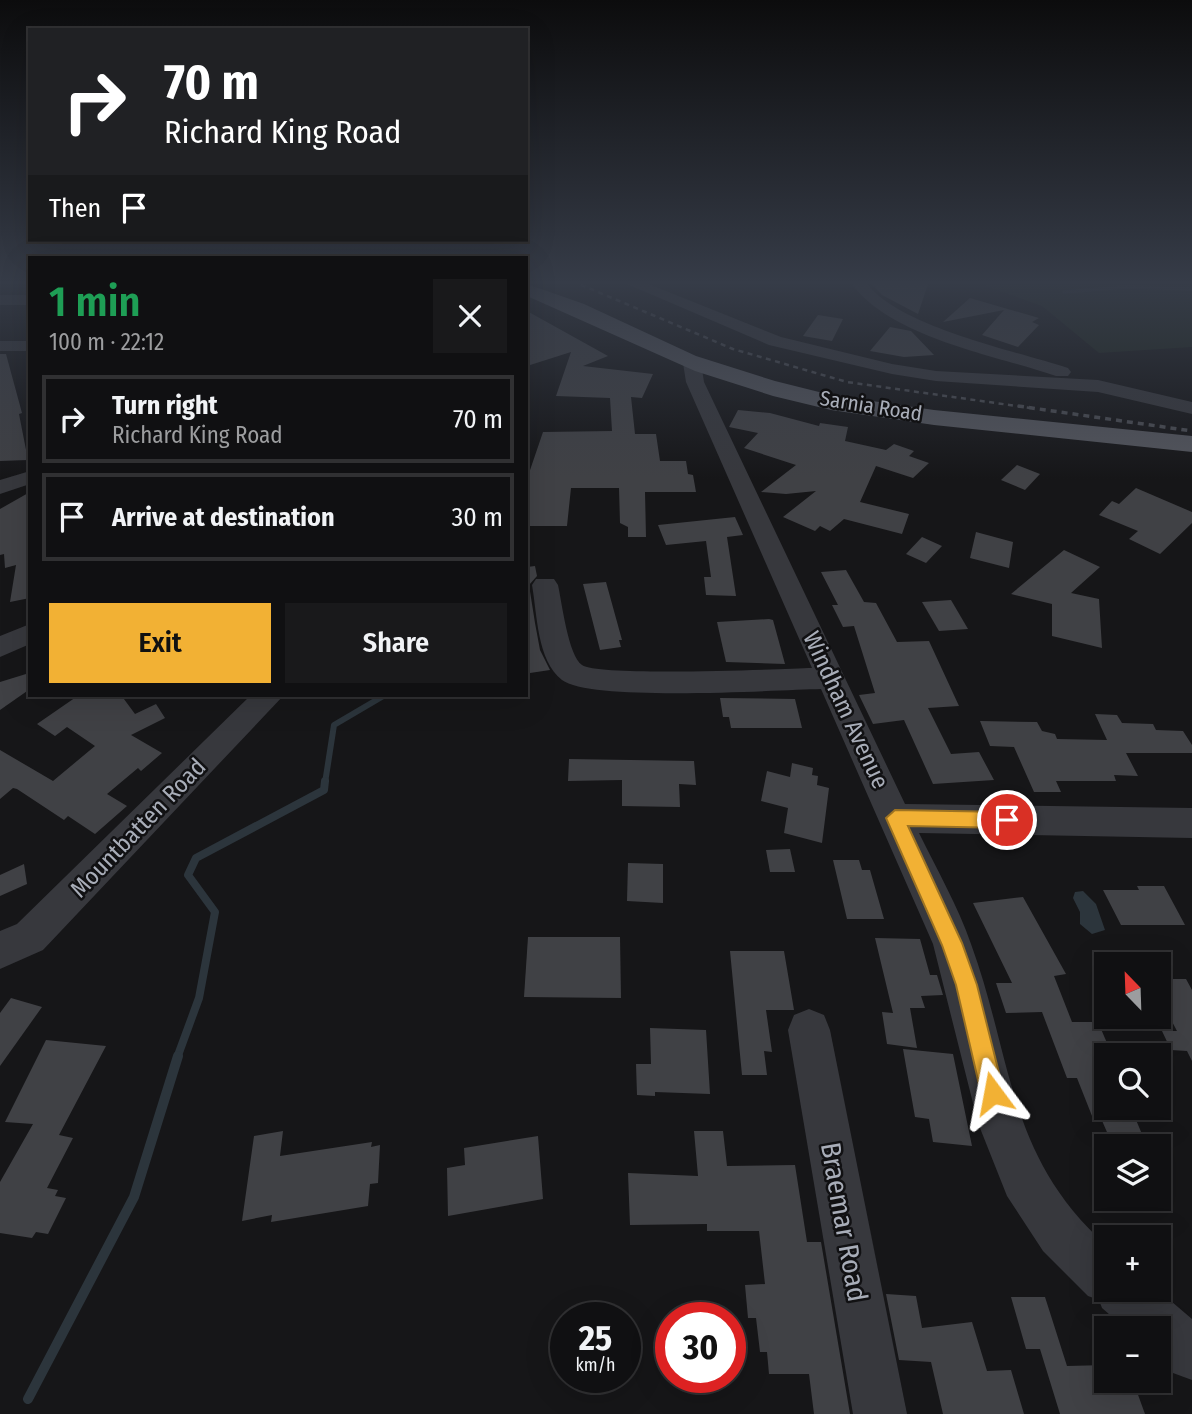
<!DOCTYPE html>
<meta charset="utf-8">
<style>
:root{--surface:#101012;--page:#19191b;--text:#f1f3f6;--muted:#9c9d9f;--line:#303032;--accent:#f2b134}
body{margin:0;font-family:"Fira Sans Condensed",sans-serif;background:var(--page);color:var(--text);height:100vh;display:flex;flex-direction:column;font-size:26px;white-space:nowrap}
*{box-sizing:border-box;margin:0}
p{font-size:23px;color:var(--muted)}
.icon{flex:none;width:38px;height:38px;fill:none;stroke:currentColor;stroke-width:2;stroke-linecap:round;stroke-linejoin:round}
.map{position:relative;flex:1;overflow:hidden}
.side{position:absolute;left:28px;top:256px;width:500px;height:441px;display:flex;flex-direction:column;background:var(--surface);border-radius:0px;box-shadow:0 7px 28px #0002,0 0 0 2px var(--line)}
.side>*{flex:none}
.hud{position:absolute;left:28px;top:28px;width:500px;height:214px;border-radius:0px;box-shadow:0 7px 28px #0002,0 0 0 2px var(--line);background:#202124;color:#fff;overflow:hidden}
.needle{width:46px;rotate:337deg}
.buttons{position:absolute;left:1094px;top:952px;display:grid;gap:14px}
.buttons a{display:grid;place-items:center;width:77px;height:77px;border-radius:0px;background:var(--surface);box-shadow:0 7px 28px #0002,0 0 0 2px var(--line);font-size:35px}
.speed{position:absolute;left:550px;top:1302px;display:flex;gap:14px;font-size:35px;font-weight:700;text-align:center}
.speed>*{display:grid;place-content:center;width:91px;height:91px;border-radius:50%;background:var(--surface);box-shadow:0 7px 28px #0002,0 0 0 2px var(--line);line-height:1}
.speed small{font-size:18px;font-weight:400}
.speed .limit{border:10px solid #d22;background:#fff;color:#111}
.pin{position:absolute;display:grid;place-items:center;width:60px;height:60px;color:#fff;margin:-30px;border:4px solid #fff;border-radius:50%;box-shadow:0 2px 7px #0007}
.me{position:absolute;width:77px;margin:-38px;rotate:347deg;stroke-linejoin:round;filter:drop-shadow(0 0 5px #0008)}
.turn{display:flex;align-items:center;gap:24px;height:147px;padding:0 21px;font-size:32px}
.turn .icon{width:91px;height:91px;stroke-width:2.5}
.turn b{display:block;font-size:49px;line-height:60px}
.then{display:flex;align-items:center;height:66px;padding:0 21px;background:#0003;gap:14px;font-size:26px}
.round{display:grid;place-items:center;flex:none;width:74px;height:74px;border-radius:0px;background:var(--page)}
.head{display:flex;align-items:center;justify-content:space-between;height:119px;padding:0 21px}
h1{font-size:42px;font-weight:600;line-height:52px;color:#1e9e55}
.action{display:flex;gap:14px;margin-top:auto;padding:14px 21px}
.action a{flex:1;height:80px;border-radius:0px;background:var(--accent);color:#111;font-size:28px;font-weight:600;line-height:80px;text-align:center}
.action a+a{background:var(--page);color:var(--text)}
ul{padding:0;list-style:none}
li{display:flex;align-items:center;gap:21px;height:88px;margin:0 14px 10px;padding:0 7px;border:4px solid var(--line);border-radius:0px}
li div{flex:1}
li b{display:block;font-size:26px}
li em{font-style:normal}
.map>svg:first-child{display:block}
</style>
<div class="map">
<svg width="1192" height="1414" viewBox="0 0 1192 1414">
<rect width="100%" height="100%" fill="#161618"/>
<polygon fill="#1e261f" points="972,281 1192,281 1192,347 1099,353 1042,306"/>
<polygon fill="#2c353c" points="1083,891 1096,904 1105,930 1092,934 1080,924 1080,912 1073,898 1075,892"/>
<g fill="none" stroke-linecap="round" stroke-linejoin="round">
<polyline stroke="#2c353c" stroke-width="3.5" points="1064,292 1126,287 1192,289"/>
<polyline stroke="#2c353c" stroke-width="6" points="325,783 334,725 385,695"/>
<polyline stroke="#2c353c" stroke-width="8" points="177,1058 199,998 215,912 188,875 196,858 324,790 325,781"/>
<polyline stroke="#2c353c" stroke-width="10" points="28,1399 134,1197 178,1056"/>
</g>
<g fill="#404145">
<polygon points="869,281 928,284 918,314 882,295"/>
<polygon points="970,298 1039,318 1032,322 1039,325 1018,347 982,335 1004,310 943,322"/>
<polygon points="527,311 608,356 583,366 653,374 642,398 631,397 635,434 656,434 660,461 686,461 688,474 693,475 696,492 645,492 646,537 628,537 628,527 620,523 619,488 571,488 567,526 527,526 527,479 543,432 612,431 610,398 556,396 571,352 527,366"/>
<polygon points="818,315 843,319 832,341 803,336"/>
<polygon points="890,327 911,331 934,355 904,357 870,351"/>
<polygon points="0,354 6,354 22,413 19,414 28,460 0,461"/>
<polygon points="738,410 770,413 819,426 820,423 848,427 845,441 886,450 894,444 914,451 909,456 929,463 913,478 876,466 860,502 909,514 902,534 844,519 830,531 820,526 815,531 783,517 816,491 786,494 761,492 796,465 744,448 758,433 729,427"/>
<polygon points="1017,465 1040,474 1025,490 1001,480"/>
<polygon points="1136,488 1192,512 1192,523 1160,554 1129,539 1138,531 1099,515 1112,501 1119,504"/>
<polygon points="30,492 30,598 10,602 16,565 5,568 4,554 0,555 0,509"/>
<polygon points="735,517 743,535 727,537 736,596 706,595 704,577 711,577 706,541 666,545 658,525"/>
<polygon points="976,532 1013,542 1009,568 970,558"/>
<polygon points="922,537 942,546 926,563 906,554"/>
<polygon points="1064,550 1100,567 1071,593 1099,599 1102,648 1052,636 1052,604 1011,594"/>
<polygon points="535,566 537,576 529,585 535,623 540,650 550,670 530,673 527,670 527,567"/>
<polygon points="846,570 864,602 876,603 897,642 929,641 959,706 928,708 951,754 979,752 994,780 933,784 904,720 873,724 859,695 875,693 854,626 843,627 832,605 838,605 821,572"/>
<polygon points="606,582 622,640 619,640 621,647 600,650 583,584"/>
<polygon points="951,600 968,629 939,631 922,602"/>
<polygon points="769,619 773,620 785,664 726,662 717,622"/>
<polygon points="26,674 30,689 0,710 0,682"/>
<polygon points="79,695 121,695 135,714 156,704 165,718 131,735 162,753 141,771 138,768 107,794 127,806 95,834 68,816 64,820 17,789 13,788 0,799 0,750 53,781 95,746 67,727 55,736 37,724"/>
<polygon points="720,698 795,699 802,728 731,728 729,717 723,717"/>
<polygon points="1095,714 1117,715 1122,723 1153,724 1156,730 1183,731 1192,745 1192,753 1126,753 1138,776 1114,775 1116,781 1056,781 1061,792 1034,792 1014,747 990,746 980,721 1037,722 1042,731 1055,734 1057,739 1107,740"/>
<polygon points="569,759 694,761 696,785 679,784 680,807 622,806 622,780 568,781"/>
<polygon points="792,763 813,768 812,775 818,776 817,785 829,788 822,843 784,833 788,808 761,801 767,771 790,777"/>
<polygon points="790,849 795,872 770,872 766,850"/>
<polygon points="833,860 859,860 862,870 870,870 884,919 847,919"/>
<polygon points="628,863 663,864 663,903 627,901"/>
<polygon points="24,864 27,884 0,896 0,875"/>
<polygon points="1137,886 1164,886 1185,925 1121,925 1103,890 1139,890"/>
<polygon points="1023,897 1066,974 1054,976 1072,1022 1098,1022 1107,1043 1104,1043 1106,1108 1131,1108 1147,1146 1113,1146 1100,1116 1092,1116 1077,1078 1067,1078 1042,1012 1006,1013 996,983 1012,983 973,903"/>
<polygon points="528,937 620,937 621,998 524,997"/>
<polygon points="875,938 920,939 930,975 937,975 943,995 921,996 925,1008 910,1008 917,1048 887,1044 882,1012 893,1013"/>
<polygon points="730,951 784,951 794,1010 766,1010 772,1052 764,1051 767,1075 742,1075"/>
<polygon points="1158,979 1186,979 1192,990 1192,1061 1187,1051 1171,1050 1162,1031 1177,1031 1158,995"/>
<polygon points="11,998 42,1007 0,1066 0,1013"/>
<polygon points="650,1028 706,1030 710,1094 655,1092 655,1096 637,1095 636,1064 651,1064"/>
<polygon points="46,1040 106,1046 59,1135 73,1138 47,1188 58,1190 55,1196 66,1198 48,1234 36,1232 32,1238 0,1233 0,1182 33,1124 5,1122"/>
<polygon points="903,1049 953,1054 972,1146 933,1142 929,1119 915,1117"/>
<polygon points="283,1131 280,1156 372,1142 371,1147 380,1145 378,1183 370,1184 368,1206 271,1222 272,1215 242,1221 254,1136"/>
<polygon points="694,1131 723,1131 727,1166 795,1165 807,1242 821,1242 850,1414 814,1414 809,1374 769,1374 767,1352 760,1352 756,1318 748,1318 745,1285 765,1284 759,1231 707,1231 707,1224 630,1225 628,1173 698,1176"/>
<polygon points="538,1136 543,1199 448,1216 447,1168 465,1165 464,1148"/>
<polygon points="886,1294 916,1296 922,1328 972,1322 987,1371 1011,1370 1024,1414 943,1414 931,1362 899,1360"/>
<polygon points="1011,1297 1045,1297 1067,1366 1106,1365 1106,1381 1133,1381 1145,1414 1060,1414 1040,1349 1026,1349"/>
</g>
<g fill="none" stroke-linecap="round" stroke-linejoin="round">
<g fill="#37383d" fill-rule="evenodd">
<polygon points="620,281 641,281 781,337 892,364 936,371 1098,380 1192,402 1192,414 1098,392 936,381 892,374 769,345"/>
<path d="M850 281H865C895 326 1016 351 1068 368L1071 372 1068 376H1056C995 355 887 337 850 281Z"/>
<rect x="0" y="295" width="30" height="10"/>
<rect x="0" y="341" width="30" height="10"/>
<path d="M692 358 701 363 704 382 905 804 1192 808V838L919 833C937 870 958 906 971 944 1013 1059 1007 1156 1106 1245V1290H1158L1192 1319V1380L1173 1373 1158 1359V1328H1125L1102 1308 1099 1300 1088 1296 1043 1251 1007 1196 978 1123 933 944 821 689C775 690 591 702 562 680 537 661 537 613 532 585L536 579H554L558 585C562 603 568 655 582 665 600 677 778 669 812 668L686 382 683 363Z"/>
<polygon points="30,471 30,484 0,494 0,480"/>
<polygon points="30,624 30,644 0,657 0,636"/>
<polygon points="251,695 284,695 43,950 0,969 0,931 17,924"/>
<polygon points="809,1009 824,1015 830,1030 907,1414 853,1414 788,1030 794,1015"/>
</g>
<polygon fill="#53555c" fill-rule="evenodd" points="527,284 584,304 696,356 775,381 831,395 934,410 1192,436 1192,452 934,425 831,410 773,396 695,371 527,296"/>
<polyline stroke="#4a4c52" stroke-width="2.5" stroke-dasharray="5 4.5" stroke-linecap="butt" points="572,281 733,349 847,382 1031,408"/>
<polyline stroke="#4a4c52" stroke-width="3.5" stroke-dasharray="6 5" stroke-linecap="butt" points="1018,406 1192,431"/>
</g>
<linearGradient id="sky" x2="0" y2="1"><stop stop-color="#0c0c0d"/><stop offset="0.59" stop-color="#363c48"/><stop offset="1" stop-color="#363c48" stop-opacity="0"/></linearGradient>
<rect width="1192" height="479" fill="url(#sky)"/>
<polygon fill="#f2b134" stroke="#9d7322" stroke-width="2" points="895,810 1007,812 1014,815 1016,820 1014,826 1007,828 908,826 962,943 977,985 1004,1093 1001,1101 993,1104 985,1101 981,1093 956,985 942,945 886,818"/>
<g text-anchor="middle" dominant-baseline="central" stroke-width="5" stroke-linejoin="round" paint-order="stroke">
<g font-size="21" fill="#a8adb8" stroke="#111113">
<text transform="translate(871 406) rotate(9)">Sarnia Road</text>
</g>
<g font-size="24" fill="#a8adb8" stroke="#111113">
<text transform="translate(846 710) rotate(65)">Windham Avenue</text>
<text transform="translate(138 828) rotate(-46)">Mountbatten Road</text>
</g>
<g font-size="28" fill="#a8adb8" stroke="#111113">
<text transform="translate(844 1222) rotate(80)">Braemar Road</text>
</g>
</g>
</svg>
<div class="buttons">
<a><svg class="needle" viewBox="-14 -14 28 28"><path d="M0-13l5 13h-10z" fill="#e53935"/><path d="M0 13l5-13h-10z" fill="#9c9d9f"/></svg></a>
<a><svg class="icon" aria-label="search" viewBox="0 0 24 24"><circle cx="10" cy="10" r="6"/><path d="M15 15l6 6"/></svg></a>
<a><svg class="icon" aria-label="layers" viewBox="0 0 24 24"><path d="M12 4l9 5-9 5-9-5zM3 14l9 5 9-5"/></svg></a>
<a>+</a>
<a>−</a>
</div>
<div class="speed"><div>25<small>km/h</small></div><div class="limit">30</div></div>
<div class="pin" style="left:1007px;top:820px;background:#d93025"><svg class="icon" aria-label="arrive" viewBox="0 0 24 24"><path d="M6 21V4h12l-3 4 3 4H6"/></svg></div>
<svg class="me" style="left:993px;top:1093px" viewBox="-20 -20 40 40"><path d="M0-17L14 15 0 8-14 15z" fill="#f2b134" stroke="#fff" stroke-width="4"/></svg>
<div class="hud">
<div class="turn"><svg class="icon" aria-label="right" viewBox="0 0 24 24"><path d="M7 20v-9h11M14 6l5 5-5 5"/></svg><div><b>70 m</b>Richard King Road</div></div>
<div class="then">Then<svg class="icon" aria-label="arrive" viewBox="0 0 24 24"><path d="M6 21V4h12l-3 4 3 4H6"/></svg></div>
</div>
<section class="side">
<div class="head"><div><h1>1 min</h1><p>100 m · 22:12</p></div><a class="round"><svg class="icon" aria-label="close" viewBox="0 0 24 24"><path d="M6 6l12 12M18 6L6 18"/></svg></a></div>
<ul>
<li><svg class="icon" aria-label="right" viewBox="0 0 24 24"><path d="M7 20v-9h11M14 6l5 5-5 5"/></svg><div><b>Turn right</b><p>Richard King Road</p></div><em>70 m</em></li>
<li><svg class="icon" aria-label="arrive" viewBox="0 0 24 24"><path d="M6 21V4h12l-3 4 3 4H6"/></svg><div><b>Arrive at destination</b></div><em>30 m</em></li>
</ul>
<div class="action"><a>Exit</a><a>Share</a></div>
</section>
</div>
